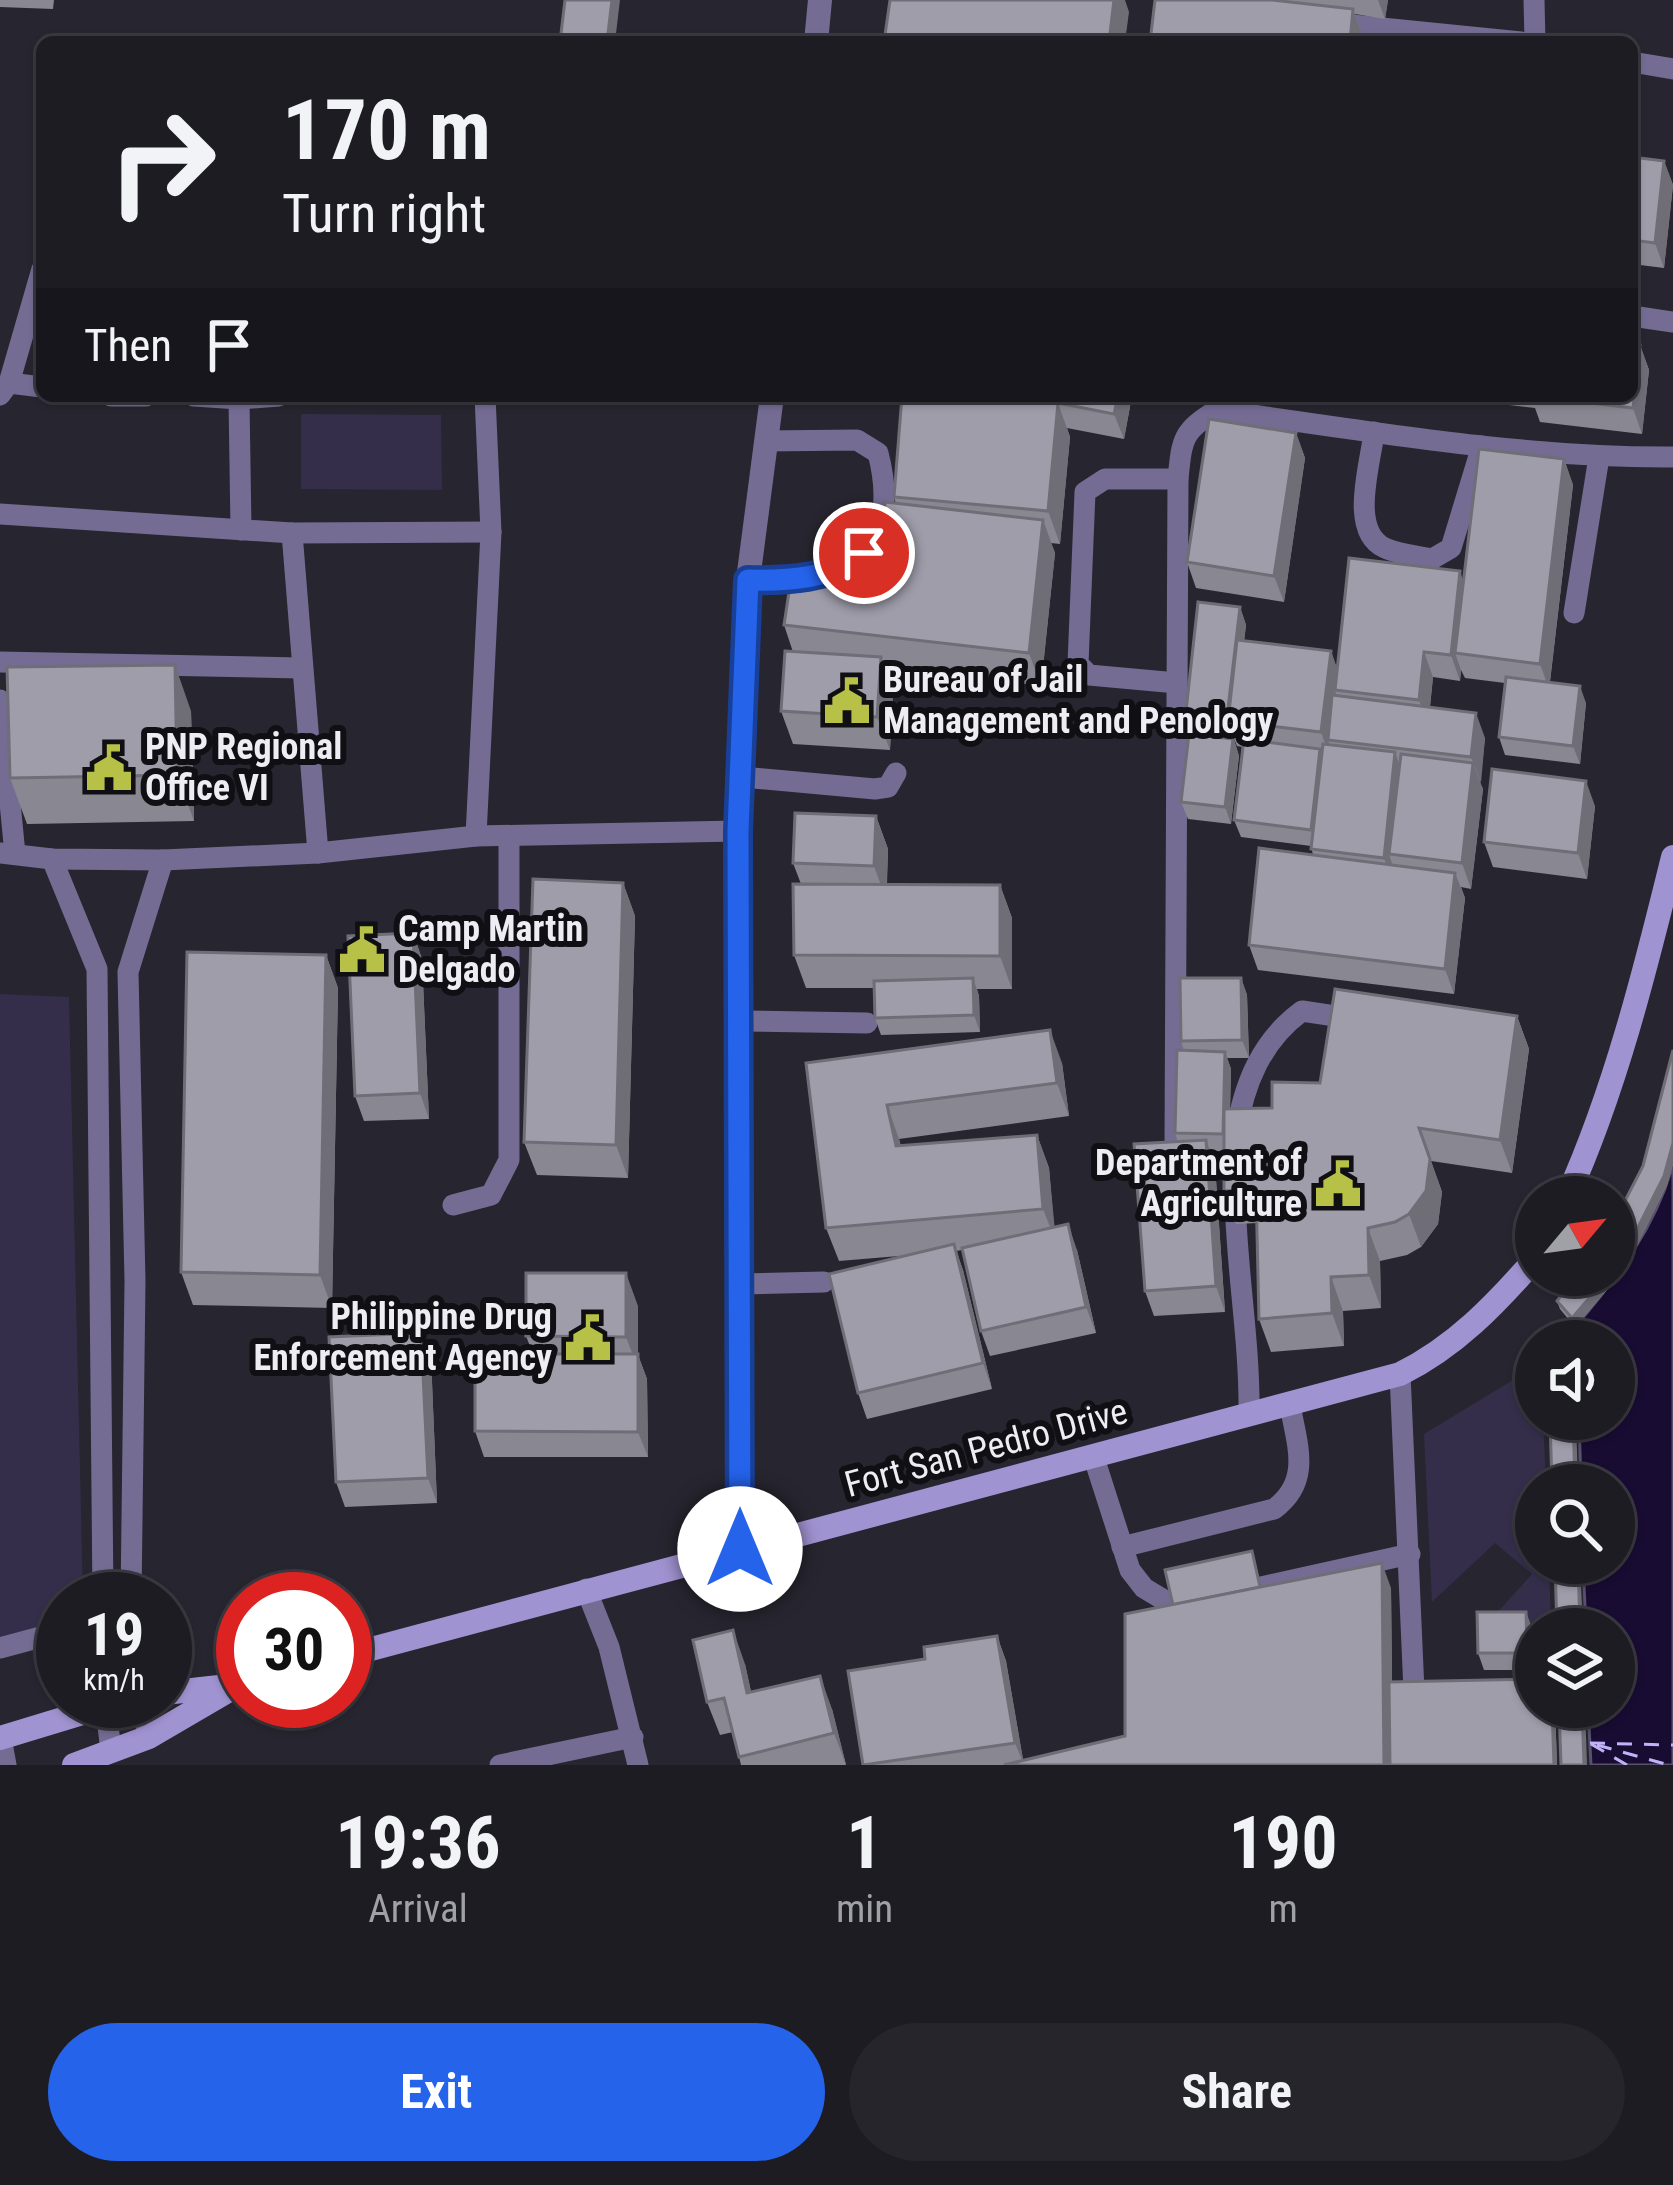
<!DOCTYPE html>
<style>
:root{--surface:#1d1c23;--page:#25252b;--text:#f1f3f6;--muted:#a0a1a6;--line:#3b3a41;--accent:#2563eb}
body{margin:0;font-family:"Roboto Condensed",sans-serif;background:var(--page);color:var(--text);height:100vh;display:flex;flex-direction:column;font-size:45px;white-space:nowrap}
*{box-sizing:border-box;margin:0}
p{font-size:39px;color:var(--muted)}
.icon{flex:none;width:66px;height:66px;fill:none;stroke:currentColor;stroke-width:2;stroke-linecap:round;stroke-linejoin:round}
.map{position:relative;height:1765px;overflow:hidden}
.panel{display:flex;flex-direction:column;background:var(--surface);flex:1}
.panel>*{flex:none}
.hud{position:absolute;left:36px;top:36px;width:1602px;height:366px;border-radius:18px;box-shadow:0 3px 9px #0004,0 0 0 3px var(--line);background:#1d1c23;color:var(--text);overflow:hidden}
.needle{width:78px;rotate:61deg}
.fabs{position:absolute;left:1515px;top:1176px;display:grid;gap:24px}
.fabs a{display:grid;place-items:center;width:120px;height:120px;border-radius:50%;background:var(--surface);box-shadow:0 3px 9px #0004,0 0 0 3px var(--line);font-size:60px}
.speed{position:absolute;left:36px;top:1572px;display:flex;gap:24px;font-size:60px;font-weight:700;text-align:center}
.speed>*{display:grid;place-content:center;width:156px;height:156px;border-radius:50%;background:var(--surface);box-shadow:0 3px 9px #0004,0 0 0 3px var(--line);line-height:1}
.speed small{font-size:30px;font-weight:400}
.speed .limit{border:18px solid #d22;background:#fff;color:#111}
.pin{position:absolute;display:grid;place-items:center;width:102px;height:102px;color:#fff;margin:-51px;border:6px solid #fff;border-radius:50%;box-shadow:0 3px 12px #0007}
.me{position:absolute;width:132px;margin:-66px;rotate:0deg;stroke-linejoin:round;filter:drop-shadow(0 0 9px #0008)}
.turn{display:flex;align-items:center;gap:42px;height:252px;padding:0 48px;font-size:54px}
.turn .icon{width:156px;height:156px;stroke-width:2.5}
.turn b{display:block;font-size:84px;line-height:102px}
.then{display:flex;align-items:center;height:114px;padding:0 48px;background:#0003;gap:24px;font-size:45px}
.eta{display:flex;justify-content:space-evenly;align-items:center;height:204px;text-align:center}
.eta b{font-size:72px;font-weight:700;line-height:84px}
.button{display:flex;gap:24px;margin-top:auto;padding:24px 48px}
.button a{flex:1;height:138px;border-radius:72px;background:var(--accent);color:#fff;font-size:48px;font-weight:700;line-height:138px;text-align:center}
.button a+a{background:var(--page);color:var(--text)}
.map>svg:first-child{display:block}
</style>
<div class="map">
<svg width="1673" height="1765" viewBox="0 0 1673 1765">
<rect width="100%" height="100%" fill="#27252f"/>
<g fill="#342e4a">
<polygon points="301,414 441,415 442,490 301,489"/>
<polygon points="0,994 69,997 83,1599 63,1599 63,1636 0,1655"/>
<polygon points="1536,1366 1536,1419 1543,1419 1546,1485 1536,1485 1536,1563 1549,1563 1551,1626 1485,1626 1532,1574 1495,1543 1432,1602 1424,1434"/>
</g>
<path fill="#180c32" stroke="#58506c" stroke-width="3" d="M1673 1164V1765H1591L1588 1707H1614V1629H1586L1583 1563H1614V1485H1581L1579 1419H1614V1341H1576L1575 1327C1617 1278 1656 1227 1673 1164Z"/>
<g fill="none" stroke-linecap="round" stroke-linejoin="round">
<g stroke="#c0b2fa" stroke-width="3" stroke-dasharray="15 12" stroke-linecap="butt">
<polyline points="1590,1743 1673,1745"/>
<polyline points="1591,1744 1627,1765"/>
<polyline points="1597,1745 1669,1765"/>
</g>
<g stroke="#746c93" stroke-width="21">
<polyline points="1534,0 1535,42"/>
<polyline points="1332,23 1521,42"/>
<polyline points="1632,62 1673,69"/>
<polyline points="1632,316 1673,322"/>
<polyline points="9,383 42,387"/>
<polyline points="0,395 9,383 42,269"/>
<polyline points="111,396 146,396"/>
<polyline points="194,396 239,399 279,396"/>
<polyline points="239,399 241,530"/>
<path d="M1374 432C1371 463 1348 531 1385 548 1398 554 1417 556 1432 559L1451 548 1482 446"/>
<polyline points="0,514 292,533 491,532"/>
<polyline points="292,533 318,853"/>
<path d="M748 580C838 582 905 558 878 453L857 440 765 441"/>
<polyline points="1574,613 1599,457"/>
<polyline points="0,662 300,668"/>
<polyline points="1177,683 1089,675 1078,664 1085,492 1105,479 1178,479"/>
<polyline points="0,700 15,854"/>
<polyline points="742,777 875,789 888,787 896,773"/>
<polyline points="476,836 491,532 485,396"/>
<polyline points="0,853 52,859 163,860 318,853 476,836 738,831"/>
<polyline points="52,859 97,969 103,1599"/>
<polyline points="742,1021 867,1023"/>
<path d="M1236 1133C1244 1084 1261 1041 1302 1011L1355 1019"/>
<path d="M1175 1144 1178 479C1182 439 1182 431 1217 410 1369 431 1520 458 1673 457"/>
<path d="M1235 1194C1236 1268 1250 1340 1249 1414"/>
<polyline points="453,1205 491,1195 509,1160 509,836"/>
<polyline points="741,1284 824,1282"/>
<polyline points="1400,1374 1414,1691"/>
<polyline points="1094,1458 1130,1570 1144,1588 1174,1606"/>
<path d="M1122 1547 1274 1509C1312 1481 1297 1445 1290 1405"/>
<polyline points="1261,1587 1410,1554"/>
<polyline points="586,1589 609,1647 638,1765"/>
<polyline points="131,1599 135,1281 128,972 163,860"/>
<polyline points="0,1648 63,1631"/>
<polyline points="105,1701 111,1751"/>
<polyline points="140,1701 149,1737"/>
<polyline points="1,1738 6,1765"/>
<polyline points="500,1765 633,1737"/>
</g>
<g stroke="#746c93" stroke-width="24">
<polyline points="816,42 820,0"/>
<polyline points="740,1549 738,831 748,580 772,396"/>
</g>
<g stroke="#a093d1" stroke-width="24">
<path d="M1567 1197C1615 1091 1645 971 1673 857"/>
<path d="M345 1656 1400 1374C1455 1347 1496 1304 1536 1258"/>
<polyline points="165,1693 228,1686"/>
<polyline points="0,1738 122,1701"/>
<polyline points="74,1765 149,1737 238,1685"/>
</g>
</g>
<g fill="#898792">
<polygon points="0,0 54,0 53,9 0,7"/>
<polygon points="1155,0 1388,0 1385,19 1355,14 1365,42 1150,42"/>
<polygon points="1632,157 1664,161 1673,185 1664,268 1632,264"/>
<polygon points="1640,345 1649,370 1642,434 1540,422 1535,408 1458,399 1457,396 1632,396"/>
<polygon points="902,396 1132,396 1124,439 1067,428 1070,437 1060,544 1051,543 1055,553 1041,686 885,668 893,691 890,750 793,744 781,711 793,652 784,625 878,578 896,504 894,497"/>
<polygon points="1357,396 1406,396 1405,402"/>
<polygon points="1296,433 1305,458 1284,602 1196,588 1187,562"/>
<polygon points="1564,459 1573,485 1550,682 1586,703 1580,764 1505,755 1499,737 1505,683 1465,678 1461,670 1460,681 1433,677 1430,707 1485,738 1480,783 1483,789 1471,889 1461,887 1465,898 1454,994 1258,970 1249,945 1313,855 1311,846 1241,837 1234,820 1243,747 1237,746 1233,736 1239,756 1231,824 1188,819 1181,802 1189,734 1185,720 1240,607 1246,625 1244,641 1331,651 1337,669 1464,582"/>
<polygon points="191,711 194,821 27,824 10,778"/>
<polygon points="1595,806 1587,879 1493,867 1484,842"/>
<polygon points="876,816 888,849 887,884 1000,885 1012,918 1012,989 977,989 979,996 980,1032 881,1035 875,1018 875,988 806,988 794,955 801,884 793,863"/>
<polygon points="623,883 635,916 628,1178 537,1175 524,1142"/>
<polygon points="413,933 422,959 429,1119 364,1121 355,1096"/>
<polygon points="326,955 338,988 332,1308 193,1305 181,1272"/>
<polygon points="1241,978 1247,995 1249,1058 1227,1058 1231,1069 1230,1109 1272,1108 1320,1083 1517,1016 1529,1049 1512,1173 1431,1161 1442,1192 1438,1224 1421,1247 1407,1255 1380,1261 1381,1308 1343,1311 1344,1346 1271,1352 1259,1319 1257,1223 1236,1224 1224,1191 1224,1151 1209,1151 1215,1165 1225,1312 1154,1316 1145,1291 1178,1142 1175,1133 1184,1051 1181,1041"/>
<polygon points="1673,1050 1673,1164 1667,1185 1626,1268 1575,1327 1560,1309 1557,1301 1614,1275"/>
<polygon points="806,1063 1062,1063 1069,1116 899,1139 901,1146 1037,1135 1049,1168 1054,1227 1077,1250 1096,1333 990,1356 981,1331 962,1250 956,1251 963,1270 992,1389 867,1419 858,1393 911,1255 839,1261 826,1228"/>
<polygon points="638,1306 638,1355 647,1379 648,1457 484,1457 475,1431 533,1354 526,1336"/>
<polygon points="421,1333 431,1358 437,1503 345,1507 336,1482"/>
<polygon points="1255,1560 1261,1587 1391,1588 1392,1682 1555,1707 1557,1765 863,1765 925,1659 997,1636 1006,1661 1023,1760 1125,1736 1173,1605"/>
<polygon points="1533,1630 1533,1670 1484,1670 1478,1653"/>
<polygon points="745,1664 751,1692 832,1709 846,1765 741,1765 733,1732 720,1735 707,1702"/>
</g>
<g fill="#6f6e77">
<polygon points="612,0 620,0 615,42 607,42"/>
<polygon points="1114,0 1125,0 1129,12 1125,42 1109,42"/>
<polygon points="1378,0 1388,0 1385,19"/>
<polygon points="1353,9 1365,42 1350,42"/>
<polygon points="1664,161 1673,185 1664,268 1655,243"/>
<polygon points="1640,345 1649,370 1642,434 1633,408"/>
<polygon points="1118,396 1132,396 1124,439 1114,414"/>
<polygon points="1058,403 1070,437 1060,544 1048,511"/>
<polygon points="1296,433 1305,458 1284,602 1274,576"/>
<polygon points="1564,459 1573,485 1549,689 1540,664"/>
<polygon points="1043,520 1055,553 1041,686 1029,653"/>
<polygon points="1460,571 1469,597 1455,653 1461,670 1460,681 1451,655"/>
<polygon points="1240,607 1246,625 1235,722 1228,721 1239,756 1231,824 1225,807 1232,742 1226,725"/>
<polygon points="1331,651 1340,677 1335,690 1337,698 1328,740 1331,750 1330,758 1321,732"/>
<polygon points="1424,652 1433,677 1428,725 1419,700"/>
<polygon points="881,657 893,691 890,750 877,717"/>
<polygon points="175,665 191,711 194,821 177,775"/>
<polygon points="1580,686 1586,703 1580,764 1573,746"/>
<polygon points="1476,713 1485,738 1481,783 1471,757"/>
<polygon points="1395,752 1404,778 1389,854 1394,870 1393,883 1384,858"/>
<polygon points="1473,763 1483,789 1471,889 1462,863"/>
<polygon points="1586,781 1595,806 1587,879 1578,853"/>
<polygon points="876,816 888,849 886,899 874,866"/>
<polygon points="1455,873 1465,898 1454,994 1445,969"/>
<polygon points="623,883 635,916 628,1178 616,1145"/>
<polygon points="1000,885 1012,918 1012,989 1000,956"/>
<polygon points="413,933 422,959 429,1119 420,1093"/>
<polygon points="326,955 338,988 332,1308 320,1275"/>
<polygon points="973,978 979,996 980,1032 974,1015"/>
<polygon points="1241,978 1247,995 1249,1058 1242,1040"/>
<polygon points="1517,1016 1529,1049 1512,1173 1500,1140"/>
<polygon points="1050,1030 1062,1063 1069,1116 1057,1083"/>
<polygon points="1225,1052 1231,1069 1229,1151 1223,1134"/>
<polygon points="887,1105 899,1139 908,1180 896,1146"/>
<polygon points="1419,1128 1442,1192 1438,1224 1421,1247 1409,1214"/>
<polygon points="1037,1135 1049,1168 1056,1242 1043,1209"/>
<polygon points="1206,1140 1215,1165 1225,1312 1216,1286"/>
<polygon points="1673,1143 1673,1164 1667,1185 1626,1268 1575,1327 1572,1318 1609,1275 1614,1275 1614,1269"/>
<polygon points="1068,1224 1077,1250 1096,1333 1086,1307"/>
<polygon points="1368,1228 1380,1261 1381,1308 1369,1275"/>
<polygon points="954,1244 963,1270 992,1389 983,1363"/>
<polygon points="626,1273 638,1306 638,1355 647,1379 648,1457 638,1432 638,1368 626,1337"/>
<polygon points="1331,1277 1343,1311 1344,1346 1332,1313"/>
<polygon points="421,1333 431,1358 437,1503 428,1478"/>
<polygon points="1573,1419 1576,1419 1578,1485 1575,1485"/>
<polygon points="1382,1563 1391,1588 1393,1765 1384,1765"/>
<polygon points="1578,1563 1580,1563 1583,1629 1580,1629"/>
<polygon points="1526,1612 1533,1630 1533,1670 1527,1653"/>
<polygon points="733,1630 745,1664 759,1727 747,1693"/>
<polygon points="997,1636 1006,1661 1024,1765 1015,1743"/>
<polygon points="820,1676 832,1709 846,1765 834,1733"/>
<polygon points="1552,1707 1555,1707 1557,1765 1554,1765"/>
<polygon points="1582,1707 1585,1707 1587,1765 1584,1765"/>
</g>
<g fill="#9f9daa" stroke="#6f6e77" stroke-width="3">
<polygon points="565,0 612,0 607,42 560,42"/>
<polygon points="890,0 1114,0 1109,42 884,42"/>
<polygon points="1155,0 1272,0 1353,9 1350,42 1150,42"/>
<polygon points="1632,157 1664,161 1655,243 1632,240"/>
<polygon points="1632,344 1640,345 1633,408 1531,396 1632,396"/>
<polygon points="902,396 973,396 1058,403 1048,511 894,497"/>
<polygon points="1022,396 1118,396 1114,414"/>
<polygon points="1209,419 1296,433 1274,576 1187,562"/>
<polygon points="1479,449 1564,459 1540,664 1455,653"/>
<polygon points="885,502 1043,520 1029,653 784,625 792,572 878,578"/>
<polygon points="1349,558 1460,571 1451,655 1424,652 1419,700 1335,690"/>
<polygon points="1198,602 1240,607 1226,725 1185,720"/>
<polygon points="1237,640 1331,651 1321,732 1228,721"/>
<polygon points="785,651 881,657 877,717 781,711"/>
<polygon points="175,665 177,775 10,778 7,667"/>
<polygon points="1506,677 1580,686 1573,746 1499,737"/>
<polygon points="1332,695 1476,713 1471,757 1328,740"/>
<polygon points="1189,734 1233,739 1225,807 1181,802"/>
<polygon points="1244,739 1320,749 1311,830 1234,820"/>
<polygon points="1323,744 1395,752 1384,858 1311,849"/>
<polygon points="1401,754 1473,763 1462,863 1389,854"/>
<polygon points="1492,769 1586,781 1578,853 1484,842"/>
<polygon points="795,813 876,816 874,866 793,863"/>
<polygon points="1259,848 1455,873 1445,969 1249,945"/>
<polygon points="533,879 623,883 616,1145 524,1142"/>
<polygon points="793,884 1000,885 1000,956 794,955"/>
<polygon points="413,933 420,1093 355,1096 348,936"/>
<polygon points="187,952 326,955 320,1275 181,1272"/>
<polygon points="973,978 974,1015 875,1018 874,981"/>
<polygon points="1180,978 1241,978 1242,1040 1181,1041"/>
<polygon points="1335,989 1517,1016 1500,1140 1419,1128 1430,1159 1426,1191 1409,1214 1395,1222 1368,1228 1369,1275 1331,1277 1332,1313 1259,1319 1256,1189 1224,1191 1224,1109 1272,1108 1272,1082 1320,1083"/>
<polygon points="1050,1030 1057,1083 887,1105 896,1146 1037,1135 1043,1209 826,1228 806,1063"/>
<polygon points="1177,1050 1225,1052 1223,1134 1175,1133"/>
<polygon points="1673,1050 1673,1143 1664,1176 1622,1259 1614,1269 1614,1222 1643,1166"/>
<polygon points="1206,1140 1216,1286 1145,1291 1134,1144"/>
<polygon points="1068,1224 1086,1307 981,1331 962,1248"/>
<polygon points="954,1244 983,1363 858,1393 829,1274"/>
<polygon points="526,1273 626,1273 626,1337 526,1336"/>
<polygon points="1577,1275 1609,1275 1572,1318 1557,1301"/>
<polygon points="421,1333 428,1478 336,1482 329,1337"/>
<rect x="1547" y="1337" width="23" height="4"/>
<polygon points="475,1354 638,1354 638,1432 475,1431"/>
<polygon points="1550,1419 1573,1419 1575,1485 1552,1485"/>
<polygon points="1252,1551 1260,1587 1173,1605 1165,1570"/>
<polygon points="1382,1563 1384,1765 1004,1765 1125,1736 1125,1614"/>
<polygon points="1555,1563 1578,1563 1580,1629 1557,1629"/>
<polygon points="1477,1612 1526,1612 1527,1653 1478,1653"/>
<polygon points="733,1630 747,1693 820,1676 834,1733 739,1757 724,1698 707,1702 693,1640"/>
<polygon points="997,1636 1015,1743 863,1765 848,1671 925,1659 924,1647"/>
<polygon points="1536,1679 1536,1707 1552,1707 1554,1765 1390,1765 1389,1682"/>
<polygon points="1559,1707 1582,1707 1584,1765 1561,1765"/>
</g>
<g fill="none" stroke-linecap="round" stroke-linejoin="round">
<defs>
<path id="route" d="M740 1549 738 831 748 580C786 581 833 579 864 553"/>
</defs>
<use href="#route" stroke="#184099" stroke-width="30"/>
<use href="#route" stroke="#2563eb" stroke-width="21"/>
</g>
<defs>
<symbol id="civic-bare" viewBox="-9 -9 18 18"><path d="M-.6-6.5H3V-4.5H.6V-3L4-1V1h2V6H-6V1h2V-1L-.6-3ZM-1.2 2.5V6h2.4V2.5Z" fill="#b8c147" stroke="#100f13" stroke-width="2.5" paint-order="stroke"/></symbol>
</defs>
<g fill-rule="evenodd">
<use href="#civic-bare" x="814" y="668" width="66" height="66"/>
<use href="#civic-bare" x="76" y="735" width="66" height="66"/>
<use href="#civic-bare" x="329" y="917" width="66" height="66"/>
<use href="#civic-bare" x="1305" y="1151" width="66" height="66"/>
<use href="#civic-bare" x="555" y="1305" width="66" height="66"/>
</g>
<g text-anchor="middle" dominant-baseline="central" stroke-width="12" stroke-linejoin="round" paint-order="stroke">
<g font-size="36" font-weight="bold" fill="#eeedf4" stroke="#100f13" text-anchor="start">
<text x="883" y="680">Bureau of Jail<tspan x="883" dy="41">Management and Penology</tspan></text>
<text x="145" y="747">PNP Regional<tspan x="145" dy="41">Office VI</tspan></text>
<text x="398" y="929">Camp Martin<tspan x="398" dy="41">Delgado</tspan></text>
<text x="1302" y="1163" text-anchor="end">Department of<tspan x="1302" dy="41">Agriculture</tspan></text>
<text x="552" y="1317" text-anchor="end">Philippine Drug<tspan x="552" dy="41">Enforcement Agency</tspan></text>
</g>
<g font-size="36" fill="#eeedf4" stroke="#100f13">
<text transform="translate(986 1448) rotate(-15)">Fort San Pedro Drive</text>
</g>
</g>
</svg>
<div class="fabs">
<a><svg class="needle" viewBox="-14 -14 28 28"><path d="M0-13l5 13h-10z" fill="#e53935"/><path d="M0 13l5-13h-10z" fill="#a0a1a6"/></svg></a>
<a><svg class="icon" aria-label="sound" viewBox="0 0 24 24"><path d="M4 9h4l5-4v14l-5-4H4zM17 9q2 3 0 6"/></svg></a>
<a><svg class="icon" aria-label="search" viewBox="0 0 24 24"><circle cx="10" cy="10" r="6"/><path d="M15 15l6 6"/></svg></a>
<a><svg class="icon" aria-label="layers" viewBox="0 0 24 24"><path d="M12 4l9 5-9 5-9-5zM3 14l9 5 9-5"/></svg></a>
</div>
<div class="speed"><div>19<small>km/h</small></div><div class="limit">30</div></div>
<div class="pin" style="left:864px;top:553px;background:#d93025"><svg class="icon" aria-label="arrive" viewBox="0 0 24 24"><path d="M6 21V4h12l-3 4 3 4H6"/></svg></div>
<svg class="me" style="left:740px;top:1549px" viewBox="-20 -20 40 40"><circle r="19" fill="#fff"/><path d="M0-13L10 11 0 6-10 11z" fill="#2563eb"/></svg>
<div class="hud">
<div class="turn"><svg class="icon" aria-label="right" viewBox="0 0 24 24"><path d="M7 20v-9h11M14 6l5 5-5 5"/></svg><div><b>170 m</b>Turn right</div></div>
<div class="then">Then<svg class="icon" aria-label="arrive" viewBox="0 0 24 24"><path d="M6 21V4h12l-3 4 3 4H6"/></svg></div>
</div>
</div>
<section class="panel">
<div class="eta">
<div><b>19:36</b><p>Arrival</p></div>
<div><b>1</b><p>min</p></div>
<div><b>190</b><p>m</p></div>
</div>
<div class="button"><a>Exit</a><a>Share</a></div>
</section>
